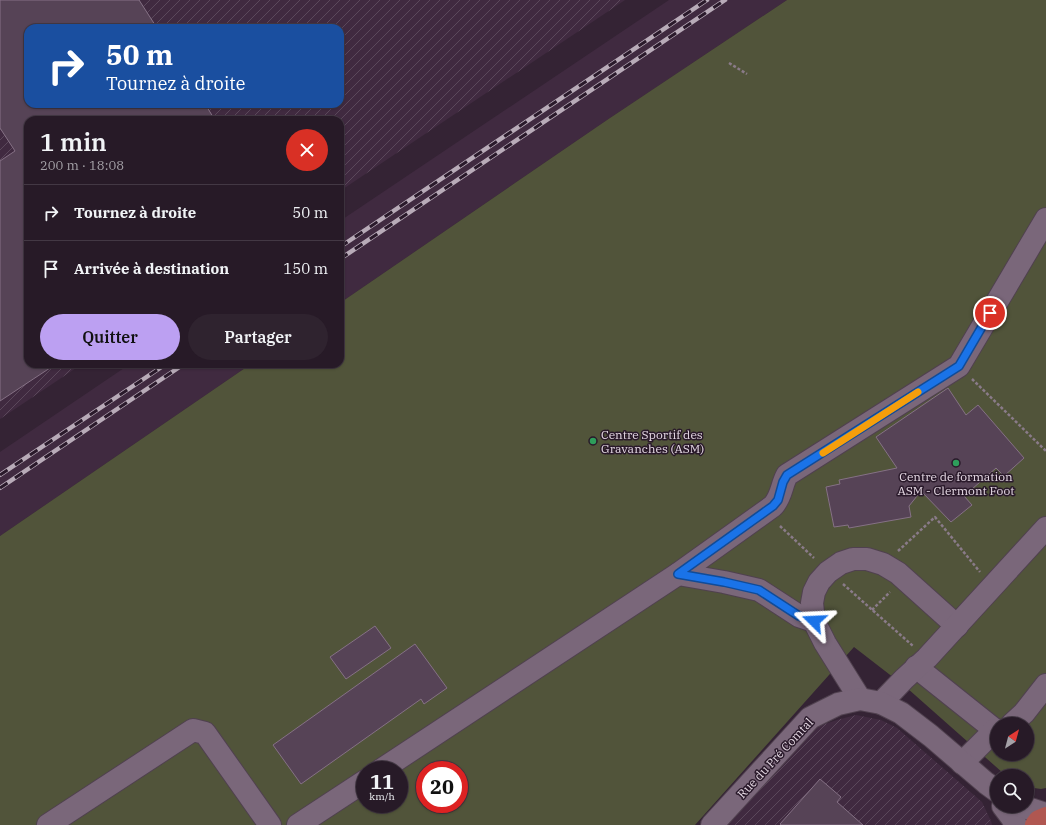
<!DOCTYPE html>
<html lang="fr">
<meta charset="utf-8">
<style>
:root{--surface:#271a27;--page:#2f232f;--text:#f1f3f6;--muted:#a4a1a7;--line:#433844;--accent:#bca0f2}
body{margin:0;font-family:"IBM Plex Serif",serif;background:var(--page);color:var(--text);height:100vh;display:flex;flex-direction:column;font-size:15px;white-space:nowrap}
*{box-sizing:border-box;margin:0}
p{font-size:13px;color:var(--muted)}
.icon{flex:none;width:22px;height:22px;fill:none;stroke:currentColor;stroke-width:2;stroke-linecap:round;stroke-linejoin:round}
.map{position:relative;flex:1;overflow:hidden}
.panel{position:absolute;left:24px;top:116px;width:320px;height:252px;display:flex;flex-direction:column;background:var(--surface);border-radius:12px;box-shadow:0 1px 3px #0004,0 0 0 1px var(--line)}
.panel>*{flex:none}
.guide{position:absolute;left:24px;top:24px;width:320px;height:84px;border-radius:12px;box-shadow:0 1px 3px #0004,0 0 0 1px var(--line);background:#1a4fa0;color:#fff;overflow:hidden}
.needle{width:26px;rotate:36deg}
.tools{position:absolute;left:990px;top:717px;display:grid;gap:8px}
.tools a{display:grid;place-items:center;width:44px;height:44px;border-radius:50%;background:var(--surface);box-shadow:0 1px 3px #0004,0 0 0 1px var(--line);font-size:20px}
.speed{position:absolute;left:356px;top:761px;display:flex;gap:8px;font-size:20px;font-weight:700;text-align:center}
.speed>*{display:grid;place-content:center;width:52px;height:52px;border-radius:50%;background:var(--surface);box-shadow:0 1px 3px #0004,0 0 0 1px var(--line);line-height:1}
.speed small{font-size:10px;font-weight:400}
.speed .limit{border:6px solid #d22;background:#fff;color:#111}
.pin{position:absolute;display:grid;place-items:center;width:34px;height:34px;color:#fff;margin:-17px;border:2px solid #fff;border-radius:50%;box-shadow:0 1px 4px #0007}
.me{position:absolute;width:44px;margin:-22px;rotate:291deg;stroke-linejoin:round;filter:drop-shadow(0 0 3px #0008)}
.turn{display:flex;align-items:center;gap:14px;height:84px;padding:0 16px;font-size:18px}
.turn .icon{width:52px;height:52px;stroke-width:2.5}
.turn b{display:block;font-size:28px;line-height:34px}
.round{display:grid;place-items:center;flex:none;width:42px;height:42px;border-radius:21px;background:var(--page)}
.summary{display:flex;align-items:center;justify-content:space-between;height:68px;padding:0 16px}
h1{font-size:24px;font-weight:600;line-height:30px}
.primary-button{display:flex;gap:8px;margin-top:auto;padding:8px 16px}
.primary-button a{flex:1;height:46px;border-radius:24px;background:var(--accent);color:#111;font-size:16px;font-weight:600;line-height:46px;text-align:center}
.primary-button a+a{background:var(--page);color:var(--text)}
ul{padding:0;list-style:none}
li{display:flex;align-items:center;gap:12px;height:56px;padding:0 16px;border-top:1px solid var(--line)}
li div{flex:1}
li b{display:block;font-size:15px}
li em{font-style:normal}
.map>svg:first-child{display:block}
</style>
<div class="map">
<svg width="1046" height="825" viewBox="0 0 1046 825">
<defs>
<pattern id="industrial-furrows" width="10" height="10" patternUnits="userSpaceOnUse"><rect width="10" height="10" fill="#402a40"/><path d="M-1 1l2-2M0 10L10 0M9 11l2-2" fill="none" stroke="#5b485b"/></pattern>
</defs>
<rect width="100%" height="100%" fill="#342334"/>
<g fill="#402a40">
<polygon points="669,0 787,0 607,120 340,303 340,221"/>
<polygon points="130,364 251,364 0,536 0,452"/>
</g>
<g fill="url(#industrial-furrows)" fill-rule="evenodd">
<path d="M0 0H625L340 191V120H28V364H82L0 419ZM28 28H340V104H28Z"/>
<polygon points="856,715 881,720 897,728 982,802 991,821 992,825 727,825 816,727 837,720"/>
</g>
<path fill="#51543a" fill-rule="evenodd" d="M787 0H1046V788L1041 789 1027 787V776H1007L1003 773 907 688 854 647 695 825H0V536L251 364H340V303L607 120ZM997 724H1027V754H997ZM365 770H399V804H365ZM425 770H459V804H425Z"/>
<g fill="#564356" stroke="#857185">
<polygon points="0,0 139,0 157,28 28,28 28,104 205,104 215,120 28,120 28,364 56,364 0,401 0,161 15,151 0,128"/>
<polygon points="948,388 966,415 978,405 1024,458 1004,476 996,468 964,496 972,505 951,522 921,491 909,506 911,517 849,528 848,525 834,527 826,487 840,484 839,480 897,468 876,437"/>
<polygon points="375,626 391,648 346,679 330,657"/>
<polygon points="415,644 447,688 424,704 421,699 301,784 273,745"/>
<polygon points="820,779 841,797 837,802 863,825 781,825 780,824"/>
</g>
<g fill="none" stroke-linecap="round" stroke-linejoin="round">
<defs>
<g id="minor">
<polyline points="678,574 724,582 759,590 799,616 814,621"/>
<polyline points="916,667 995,730"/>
<polyline points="860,699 825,643 814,621 812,603 814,592 819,582 828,572 841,563 853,559 867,559 883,564 898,573 957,626"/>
<polyline points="881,703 904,679 927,658 1046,528"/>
<polyline points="1012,724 1024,713 1046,685"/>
<polyline points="962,763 995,730 997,730"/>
<path d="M381 770 678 574 773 506C782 496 781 486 787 475L959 366 1046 219"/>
<polyline points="1003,806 1012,818 1016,825"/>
<polyline points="1021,806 1046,814"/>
<polyline points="48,825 193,730 205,733 270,825"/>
<polyline points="298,825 365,781"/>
<polyline points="712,825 810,718 838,704 860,699 881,703 901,713 931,736 986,783 997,791"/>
</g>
<polyline id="major" points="1036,825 1039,821 1046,818"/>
</defs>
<use href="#minor" stroke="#50414f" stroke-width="24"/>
<use href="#major" stroke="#50414f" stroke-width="24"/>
<g stroke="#8a7b89" stroke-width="2.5" stroke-dasharray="3 2" stroke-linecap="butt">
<polyline points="729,63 747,74"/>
<polyline points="972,379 1046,451"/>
<polyline points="780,526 814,558"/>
<polyline points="898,551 935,517 980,572"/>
<polyline points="843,584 913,646"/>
<polyline points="872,610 890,592"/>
</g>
<use href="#minor" stroke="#7a677a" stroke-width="22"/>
<use href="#major" stroke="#b05751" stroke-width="22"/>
<defs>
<g id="rail">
<polyline points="340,247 707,0"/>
<polyline points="340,259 725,0"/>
<polyline points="0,475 166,364"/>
<polyline points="0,488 184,364"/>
</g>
</defs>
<use href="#rail" stroke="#b8abb8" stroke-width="4.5"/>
<use href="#rail" stroke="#29192a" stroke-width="3" stroke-dasharray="9" stroke-linecap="butt"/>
</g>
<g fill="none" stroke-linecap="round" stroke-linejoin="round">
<defs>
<polyline id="route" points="814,621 799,616 759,590 724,582 678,574 773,506 778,500 783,482 787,475 959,366 990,313"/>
</defs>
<use href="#route" stroke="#114b97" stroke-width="10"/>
<use href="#route" stroke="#1a73e8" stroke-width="7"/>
<polyline stroke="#f59e0b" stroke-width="7" points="823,453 918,392"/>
</g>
<g fill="#2e9e5b" stroke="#29192a" stroke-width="1.5">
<circle cx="593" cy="441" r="4"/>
<circle cx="956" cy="463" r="4"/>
</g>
<g text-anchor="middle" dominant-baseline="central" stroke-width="3" stroke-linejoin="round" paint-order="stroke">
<g font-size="12" fill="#e5d9e4" stroke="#29192a" text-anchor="start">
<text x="601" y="434">Centre Sportif des<tspan x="601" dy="14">Gravanches (ASM)</tspan></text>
<text x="956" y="476" text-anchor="middle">Centre de formation<tspan x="956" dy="14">ASM - Clermont Foot</tspan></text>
</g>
<g font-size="12" fill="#e5d9e4" stroke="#29192a">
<text transform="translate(775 758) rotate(-47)">Rue du Pré Comtal</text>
</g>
</g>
</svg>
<div class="tools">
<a><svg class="needle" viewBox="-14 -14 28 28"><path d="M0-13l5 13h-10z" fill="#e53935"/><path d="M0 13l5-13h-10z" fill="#a4a1a7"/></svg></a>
<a><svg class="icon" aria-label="search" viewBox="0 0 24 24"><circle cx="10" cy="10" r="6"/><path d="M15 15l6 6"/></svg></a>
</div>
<div class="speed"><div>11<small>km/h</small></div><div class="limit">20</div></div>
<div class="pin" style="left:990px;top:313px;background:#d93025"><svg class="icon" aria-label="arrive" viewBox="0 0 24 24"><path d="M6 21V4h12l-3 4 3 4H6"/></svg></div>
<svg class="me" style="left:814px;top:621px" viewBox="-20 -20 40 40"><path d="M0-17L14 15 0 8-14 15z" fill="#1a73e8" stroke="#fff" stroke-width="4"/></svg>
<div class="guide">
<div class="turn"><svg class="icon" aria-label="right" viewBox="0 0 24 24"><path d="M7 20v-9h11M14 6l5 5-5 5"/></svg><div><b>50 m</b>Tournez à droite</div></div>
</div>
<section class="panel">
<div class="summary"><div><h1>1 min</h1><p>200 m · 18:08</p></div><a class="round" style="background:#d93025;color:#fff"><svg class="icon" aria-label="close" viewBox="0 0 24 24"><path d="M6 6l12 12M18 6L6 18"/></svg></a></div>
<ul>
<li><svg class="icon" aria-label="right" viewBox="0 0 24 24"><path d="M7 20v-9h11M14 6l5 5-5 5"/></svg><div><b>Tournez à droite</b></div><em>50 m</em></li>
<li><svg class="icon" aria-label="arrive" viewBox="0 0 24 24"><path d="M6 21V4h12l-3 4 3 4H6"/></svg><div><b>Arrivée à destination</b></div><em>150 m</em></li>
</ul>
<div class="primary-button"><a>Quitter</a><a>Partager</a></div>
</section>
</div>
